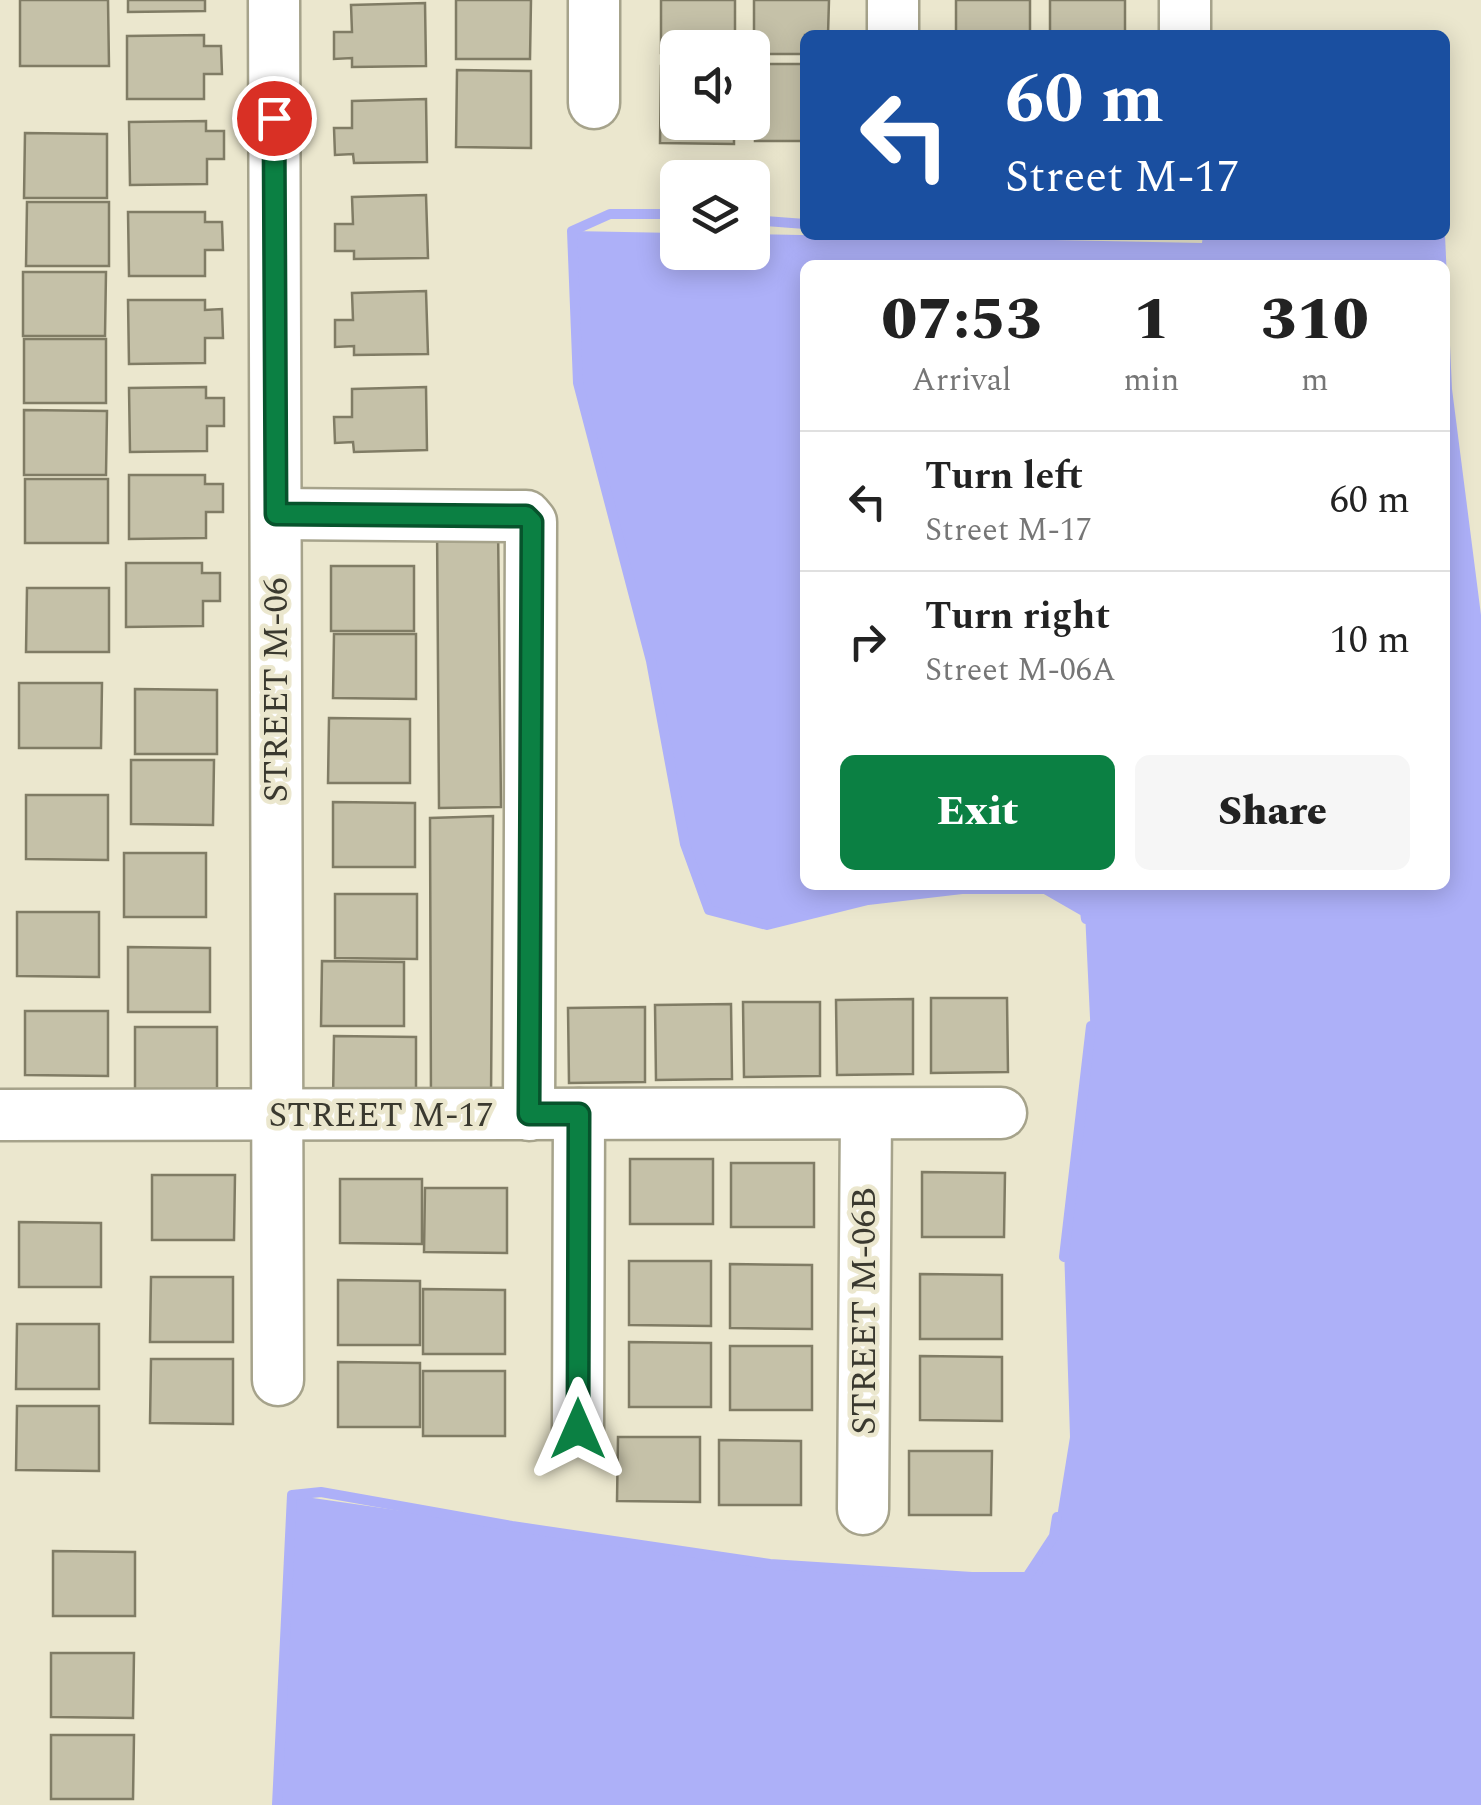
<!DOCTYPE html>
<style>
:root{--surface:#fff;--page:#f6f6f6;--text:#222;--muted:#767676;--line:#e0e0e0;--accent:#0b8043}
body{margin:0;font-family:Spectral,serif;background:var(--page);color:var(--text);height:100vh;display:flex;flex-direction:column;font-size:38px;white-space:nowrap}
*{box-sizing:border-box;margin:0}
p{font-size:32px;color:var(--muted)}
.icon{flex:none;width:55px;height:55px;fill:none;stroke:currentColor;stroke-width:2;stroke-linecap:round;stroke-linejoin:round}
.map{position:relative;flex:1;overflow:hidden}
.drawer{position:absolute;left:800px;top:260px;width:650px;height:630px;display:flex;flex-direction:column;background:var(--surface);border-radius:15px;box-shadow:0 5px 25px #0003}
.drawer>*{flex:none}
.banner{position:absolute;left:800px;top:30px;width:650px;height:210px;border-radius:15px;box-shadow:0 5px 25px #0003;background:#1a4fa0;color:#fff;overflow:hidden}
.buttons{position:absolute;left:660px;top:30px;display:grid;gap:20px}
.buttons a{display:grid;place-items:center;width:110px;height:110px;border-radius:15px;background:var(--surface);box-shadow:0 5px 25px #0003;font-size:50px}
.pin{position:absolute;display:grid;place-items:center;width:85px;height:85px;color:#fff;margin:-42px;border:5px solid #fff;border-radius:50%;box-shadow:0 2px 10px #0007}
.me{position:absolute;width:110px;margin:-55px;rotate:0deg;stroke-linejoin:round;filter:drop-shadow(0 0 8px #0008)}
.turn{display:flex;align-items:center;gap:35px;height:210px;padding:0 40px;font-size:45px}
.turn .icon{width:130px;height:130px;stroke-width:2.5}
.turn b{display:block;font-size:70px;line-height:85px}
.eta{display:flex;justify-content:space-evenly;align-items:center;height:170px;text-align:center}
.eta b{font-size:60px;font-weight:800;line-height:70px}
.primary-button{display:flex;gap:20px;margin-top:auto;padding:20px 40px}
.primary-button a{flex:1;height:115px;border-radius:15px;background:var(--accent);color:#fff;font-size:40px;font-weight:800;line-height:115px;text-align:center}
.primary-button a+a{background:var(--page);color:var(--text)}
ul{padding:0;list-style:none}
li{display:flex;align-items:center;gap:30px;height:140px;padding:0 40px;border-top:2px solid var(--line)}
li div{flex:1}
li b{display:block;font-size:38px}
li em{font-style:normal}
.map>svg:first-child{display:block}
</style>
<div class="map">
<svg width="1481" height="1805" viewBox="0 0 1481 1805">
<rect width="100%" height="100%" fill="#ebe7ce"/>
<path fill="#adb0f8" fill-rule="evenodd" d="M572 231 677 233 678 252H752L753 234 1202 243 1203 235H1445L1452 389 1481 615V1805H277L292 1495 770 1564 972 1577H1027L1054 1536 1070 1437 1064 1246 1091 1039 1085 912 1045 889H962L866 900 767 925 709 910 685 844 651 661 578 383ZM805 265H1445V885H805Z"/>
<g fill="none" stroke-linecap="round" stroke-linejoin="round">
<g stroke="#adb0f8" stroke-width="10">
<polyline points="678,214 610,214 572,231 578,383 651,661 685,844 709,910 767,925 868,900 962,889 1045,889 1085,912 1086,919"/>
<polyline points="752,220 805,224"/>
<polyline points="931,235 980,239"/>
<polyline points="1064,1257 1091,1026"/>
<polyline points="277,1805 292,1495 321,1492 512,1526 770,1564 972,1577 1027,1577 1054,1536 1057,1517"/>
</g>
</g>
<g fill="#c5c1a8" stroke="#807c65" stroke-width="2.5">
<polygon points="20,0 108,0 109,66 20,66"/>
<polygon points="128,0 205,0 205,11 128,12"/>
<polygon points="456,0 531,0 530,59 456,59"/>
<polygon points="661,0 735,0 735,48 678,48 678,53 661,53"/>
<polygon points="754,0 829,0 828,35 805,35 805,54 754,54"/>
<rect x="956" y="0" width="74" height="35"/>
<rect x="1050" y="0" width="75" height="35"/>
<polygon points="425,3 426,66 352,67 352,58 334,59 334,32 352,32 351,5"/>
<polygon points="204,35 204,46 221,46 222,74 204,74 204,99 127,99 127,36"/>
<polygon points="756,64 805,64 805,141 755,141"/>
<polygon points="661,66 678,66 678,122 734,122 734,144 660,143"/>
<polygon points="457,70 531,71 531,148 456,147"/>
<polygon points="426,99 427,162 354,163 353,154 335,155 334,128 352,128 352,101"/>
<polygon points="206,121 206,131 224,131 224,159 207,159 207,184 130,185 129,122"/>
<polygon points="25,133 107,134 107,198 24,198"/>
<polygon points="426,195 428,258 354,259 354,251 335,251 335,224 353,224 352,197"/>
<polygon points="27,202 109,202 109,266 26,266"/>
<polygon points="128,212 205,212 205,222 222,222 223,250 205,250 205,276 129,276"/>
<polygon points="23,272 106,272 105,336 23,336"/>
<polygon points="426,291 428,354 354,355 354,346 335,347 335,320 353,320 352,293"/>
<polygon points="128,300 205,300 205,310 222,309 223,338 205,338 205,363 129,364"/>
<rect x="24" y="339" width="82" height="64"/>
<polygon points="206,387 206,398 224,398 224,426 207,426 207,451 130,452 129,388"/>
<polygon points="426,387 427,450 354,452 353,442 335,443 334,417 352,417 352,389"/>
<polygon points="24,410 107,411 106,475 24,475"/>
<polygon points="129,475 205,475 205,484 223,484 223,512 206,512 206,538 129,539"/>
<rect x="25" y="479" width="83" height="64"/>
<polygon points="498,523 501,807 439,808 437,524"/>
<polygon points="126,563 202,563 202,573 220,573 220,601 203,601 203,626 126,627"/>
<rect x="331" y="566" width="83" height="65"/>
<polygon points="27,588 109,588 109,652 26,652"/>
<polygon points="334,634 416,634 416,699 333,698"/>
<polygon points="19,683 102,683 101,748 19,748"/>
<polygon points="135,689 217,690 217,754 135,754"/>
<polygon points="329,718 410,719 410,783 328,783"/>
<polygon points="131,760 214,760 213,825 131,824"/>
<polygon points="26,795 108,795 108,860 26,859"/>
<polygon points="333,802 415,803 415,867 333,867"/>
<polygon points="493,816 491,1099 431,1103 430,818"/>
<rect x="124" y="853" width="82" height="64"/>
<polygon points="335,894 417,894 417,959 335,958"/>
<polygon points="17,912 99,912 99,977 17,976"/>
<polygon points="128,947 210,948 210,1012 128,1012"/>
<polygon points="322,961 404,962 404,1026 321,1026"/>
<polygon points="931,998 1007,998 1008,1072 931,1073"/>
<polygon points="913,999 913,1074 837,1075 836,1000"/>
<polygon points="743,1002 820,1002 820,1076 744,1077"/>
<polygon points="731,1004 732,1079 656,1080 655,1005"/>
<polygon points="645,1007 645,1082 569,1083 568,1008"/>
<polygon points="25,1011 108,1011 108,1076 25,1075"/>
<rect x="135" y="1027" width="82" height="65"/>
<polygon points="334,1036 416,1037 416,1101 333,1101"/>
<rect x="630" y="1159" width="83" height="65"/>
<rect x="731" y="1163" width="83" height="64"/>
<polygon points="922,1172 1005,1173 1004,1237 922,1237"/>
<polygon points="152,1175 235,1175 234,1240 152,1240"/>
<polygon points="340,1179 422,1179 422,1244 340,1243"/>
<polygon points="425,1188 507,1188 507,1253 424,1252"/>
<polygon points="19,1222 101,1223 101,1287 19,1287"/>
<polygon points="629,1261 711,1261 711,1326 629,1325"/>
<polygon points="730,1264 812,1265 812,1329 730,1328"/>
<polygon points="920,1274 1002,1275 1002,1339 920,1339"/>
<polygon points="151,1277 233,1277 233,1342 150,1342"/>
<polygon points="338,1280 420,1281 420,1345 338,1345"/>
<polygon points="423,1289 505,1290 505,1354 423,1354"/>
<polygon points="17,1324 99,1324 99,1389 16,1389"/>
<polygon points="629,1342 711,1343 711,1407 629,1407"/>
<rect x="730" y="1346" width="82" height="64"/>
<polygon points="920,1356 1002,1357 1002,1421 920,1420"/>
<polygon points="151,1359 233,1359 233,1424 150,1423"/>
<polygon points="338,1362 420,1363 420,1427 338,1427"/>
<rect x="423" y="1371" width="82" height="65"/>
<polygon points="17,1406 99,1406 99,1471 16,1470"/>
<polygon points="618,1437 700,1437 700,1502 617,1501"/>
<polygon points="719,1440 801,1441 801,1505 719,1505"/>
<polygon points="909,1451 992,1451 991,1515 909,1515"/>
<polygon points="53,1551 135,1552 135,1616 53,1616"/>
<polygon points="51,1653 134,1653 133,1718 51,1717"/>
<polygon points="51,1735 134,1735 133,1799 51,1799"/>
</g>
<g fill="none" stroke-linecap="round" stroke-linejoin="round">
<defs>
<g id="minor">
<polyline points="274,0 278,1380"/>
<polyline points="594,0 594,103"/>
<polyline points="1185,0 1185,35"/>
<polyline points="893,35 893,0"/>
<polyline points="276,514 517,516 526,516 531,522 529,1115"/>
<polyline points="0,1115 1001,1113"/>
<polyline points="578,1429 579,1114"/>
<polyline points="863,1509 866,1114"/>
</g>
</defs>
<use href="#minor" stroke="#a6a38b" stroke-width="55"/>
<use href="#minor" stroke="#fff" stroke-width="50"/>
</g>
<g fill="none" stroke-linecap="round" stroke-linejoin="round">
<defs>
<polyline id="route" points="274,118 276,514 518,516 526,516 532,522 529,1114 579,1114 578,1429"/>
</defs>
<use href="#route" stroke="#07532c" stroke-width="25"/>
<use href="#route" stroke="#0b8043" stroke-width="18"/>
</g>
<g text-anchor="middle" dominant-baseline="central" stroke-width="9" stroke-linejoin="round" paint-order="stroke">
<g font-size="35" fill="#3a392f" stroke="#ebe7ce">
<text transform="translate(276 690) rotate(-90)">STREET M-06</text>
<text x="381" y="1115">STREET M-17</text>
<text transform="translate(864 1311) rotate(-90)">STREET M-06B</text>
</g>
</g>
</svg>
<div class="buttons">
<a><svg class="icon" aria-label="sound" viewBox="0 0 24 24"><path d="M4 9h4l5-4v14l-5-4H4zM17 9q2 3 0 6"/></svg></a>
<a><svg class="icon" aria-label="layers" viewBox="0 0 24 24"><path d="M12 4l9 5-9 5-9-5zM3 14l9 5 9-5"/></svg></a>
</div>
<div class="pin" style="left:274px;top:118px;background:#d93025"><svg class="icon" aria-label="arrive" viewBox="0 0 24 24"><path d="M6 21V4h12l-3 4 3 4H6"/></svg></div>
<svg class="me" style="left:578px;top:1429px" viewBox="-20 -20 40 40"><path d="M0-17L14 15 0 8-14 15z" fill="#0b8043" stroke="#fff" stroke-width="4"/></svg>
<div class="banner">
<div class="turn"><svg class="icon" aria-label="left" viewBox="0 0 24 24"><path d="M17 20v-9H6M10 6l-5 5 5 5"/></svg><div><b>60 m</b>Street M-17</div></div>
</div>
<section class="drawer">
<div class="eta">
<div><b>07:53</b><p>Arrival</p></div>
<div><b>1</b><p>min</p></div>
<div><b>310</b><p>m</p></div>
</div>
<ul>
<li><svg class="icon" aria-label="left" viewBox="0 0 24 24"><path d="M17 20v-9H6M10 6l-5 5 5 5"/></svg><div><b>Turn left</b><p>Street M-17</p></div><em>60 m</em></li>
<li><svg class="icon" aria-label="right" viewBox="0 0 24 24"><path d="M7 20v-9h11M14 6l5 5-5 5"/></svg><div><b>Turn right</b><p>Street M-06A</p></div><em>10 m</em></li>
</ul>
<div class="primary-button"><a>Exit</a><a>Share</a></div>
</section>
</div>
